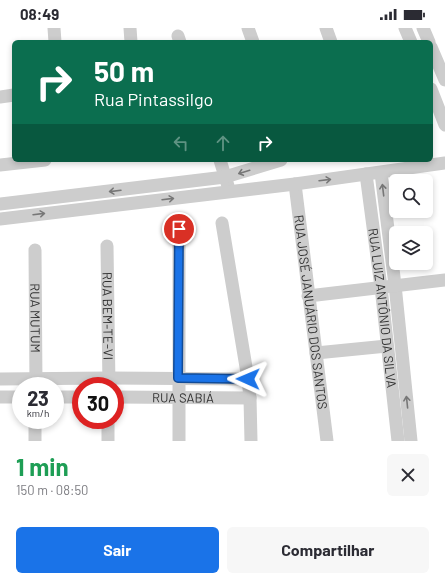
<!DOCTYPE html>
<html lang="pt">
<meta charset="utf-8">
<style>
:root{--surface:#fff;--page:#f7f7f7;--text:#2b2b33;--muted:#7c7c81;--accent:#1a73e8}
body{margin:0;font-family:Barlow,sans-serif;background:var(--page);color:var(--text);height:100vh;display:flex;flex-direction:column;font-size:15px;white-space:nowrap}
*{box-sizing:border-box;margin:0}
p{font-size:13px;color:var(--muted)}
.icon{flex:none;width:22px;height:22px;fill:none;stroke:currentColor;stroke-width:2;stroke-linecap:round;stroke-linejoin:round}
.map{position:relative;height:413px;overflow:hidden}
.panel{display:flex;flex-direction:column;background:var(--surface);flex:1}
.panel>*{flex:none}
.banner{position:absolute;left:12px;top:12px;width:421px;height:122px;border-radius:6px;box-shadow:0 2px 6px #0003;background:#0b6e4f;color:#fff;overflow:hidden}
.fabs{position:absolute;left:389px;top:146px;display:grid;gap:8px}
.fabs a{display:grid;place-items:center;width:44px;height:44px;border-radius:6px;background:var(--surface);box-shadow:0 2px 6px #0003;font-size:20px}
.speed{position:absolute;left:12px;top:349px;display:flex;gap:8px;font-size:20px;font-weight:700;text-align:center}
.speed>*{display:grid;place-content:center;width:52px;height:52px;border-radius:50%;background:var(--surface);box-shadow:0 2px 6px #0003;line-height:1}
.speed small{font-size:10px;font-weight:400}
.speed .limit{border:6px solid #d22;background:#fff;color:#111}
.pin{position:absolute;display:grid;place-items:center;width:34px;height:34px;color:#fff;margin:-17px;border:2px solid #fff;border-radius:50%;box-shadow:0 1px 4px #0007}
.me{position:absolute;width:44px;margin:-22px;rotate:271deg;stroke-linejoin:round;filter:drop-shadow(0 0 3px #0008)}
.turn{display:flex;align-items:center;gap:14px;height:84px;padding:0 16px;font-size:18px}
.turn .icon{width:52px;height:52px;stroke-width:2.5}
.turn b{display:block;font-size:28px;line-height:34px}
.lanes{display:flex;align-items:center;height:38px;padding:0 16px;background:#0003;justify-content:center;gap:20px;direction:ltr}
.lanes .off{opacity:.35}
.round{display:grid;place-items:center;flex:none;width:42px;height:42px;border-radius:6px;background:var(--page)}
.overview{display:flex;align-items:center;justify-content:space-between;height:68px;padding:0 16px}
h1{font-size:24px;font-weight:700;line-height:30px;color:#1e9e55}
.action{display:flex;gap:8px;margin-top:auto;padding:8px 16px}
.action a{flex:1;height:46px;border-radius:6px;background:var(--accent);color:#fff;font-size:16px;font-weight:700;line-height:46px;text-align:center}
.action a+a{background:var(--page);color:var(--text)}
.status{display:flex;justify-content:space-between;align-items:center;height:28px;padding:0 20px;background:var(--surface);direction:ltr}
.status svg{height:11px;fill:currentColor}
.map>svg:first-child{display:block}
</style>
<div class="status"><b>08:49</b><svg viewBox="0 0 49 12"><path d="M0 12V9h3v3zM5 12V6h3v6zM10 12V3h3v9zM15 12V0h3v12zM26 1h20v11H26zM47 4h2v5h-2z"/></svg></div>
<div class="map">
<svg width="445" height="413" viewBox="0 0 445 413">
<rect width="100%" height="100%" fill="#fff"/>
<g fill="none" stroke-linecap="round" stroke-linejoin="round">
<g stroke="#cdcdcd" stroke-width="13">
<polyline points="54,0 55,14"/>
<polyline points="130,0 131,14"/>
<polyline points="248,0 253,14"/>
<polyline points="326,0 331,14"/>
<polyline points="405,0 411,14"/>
<polyline points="423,0 429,14"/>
<polyline points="178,8 180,14"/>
<polyline points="431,19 445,52"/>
<polyline points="431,61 445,97"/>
<polyline points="0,69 14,67"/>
<polyline points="220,132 228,158"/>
<polyline points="0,137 45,132"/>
<polyline points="381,145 395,257 411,413"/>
<path id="s1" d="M366 146 381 259 398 413"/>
<path id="s2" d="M295 156 327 413"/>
<polyline points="0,176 225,149 281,132"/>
<polyline points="0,191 295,156 445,135"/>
<polyline points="222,195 248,351 250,370 251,413"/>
<path id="s3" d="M107 218 109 358"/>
<path id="s4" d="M35 222 36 358"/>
<polyline points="308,268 445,252"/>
<polyline points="316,325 387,318"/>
<polyline points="0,351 109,350 248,351"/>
<polyline points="0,369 21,369"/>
<polyline points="55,369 81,369"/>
<path id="s5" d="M115 369 250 370"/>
<polyline points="108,392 108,413"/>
<polyline points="35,413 35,392"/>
<polyline points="179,413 179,201"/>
</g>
</g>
<defs><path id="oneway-shaft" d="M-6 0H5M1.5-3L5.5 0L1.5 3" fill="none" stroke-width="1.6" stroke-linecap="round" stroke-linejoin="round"/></defs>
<g stroke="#777">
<use href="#oneway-shaft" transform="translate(244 144) rotate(163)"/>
<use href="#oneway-shaft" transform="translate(325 152) rotate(-7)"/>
<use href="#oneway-shaft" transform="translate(383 162) rotate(-97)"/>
<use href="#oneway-shaft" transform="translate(115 163) rotate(173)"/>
<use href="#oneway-shaft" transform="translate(168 171) rotate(-7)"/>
<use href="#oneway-shaft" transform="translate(39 186) rotate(-7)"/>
<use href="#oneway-shaft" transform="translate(407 374) rotate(-96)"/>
</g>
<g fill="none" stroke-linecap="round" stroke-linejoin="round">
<defs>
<polyline id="route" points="179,201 178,350 248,351"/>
</defs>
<use href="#route" stroke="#114b97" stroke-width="10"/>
<use href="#route" stroke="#1a73e8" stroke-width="7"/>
</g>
<g text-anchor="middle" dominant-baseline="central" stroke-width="4" stroke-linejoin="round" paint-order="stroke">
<g font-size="13" fill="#303030" stroke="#fff">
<text stroke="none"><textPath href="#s1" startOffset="135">RUA LUIZ ANTÔNIO DA SILVA</textPath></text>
<text stroke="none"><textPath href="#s2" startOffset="129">RUA JOSÉ JANUÁRIO DOS SANTOS</textPath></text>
<text stroke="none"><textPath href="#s3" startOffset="70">RUA BEM-TE-VI</textPath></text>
<text stroke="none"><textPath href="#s4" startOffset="68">RUA MUTUM</textPath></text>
<text stroke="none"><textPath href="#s5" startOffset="68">RUA SABIÁ</textPath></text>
</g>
</g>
</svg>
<div class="fabs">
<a><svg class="icon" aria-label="search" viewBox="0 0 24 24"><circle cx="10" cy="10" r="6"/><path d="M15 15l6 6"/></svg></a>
<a><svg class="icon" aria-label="layers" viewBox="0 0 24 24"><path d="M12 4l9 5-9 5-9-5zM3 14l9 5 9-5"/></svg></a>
</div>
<div class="speed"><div>23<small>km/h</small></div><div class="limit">30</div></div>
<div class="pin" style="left:179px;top:201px;background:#d93025"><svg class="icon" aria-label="arrive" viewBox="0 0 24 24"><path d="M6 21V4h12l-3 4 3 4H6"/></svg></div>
<svg class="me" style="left:248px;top:351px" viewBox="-20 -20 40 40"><path d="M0-17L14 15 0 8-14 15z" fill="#1a73e8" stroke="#fff" stroke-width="4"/></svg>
<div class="banner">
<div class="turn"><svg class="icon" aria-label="right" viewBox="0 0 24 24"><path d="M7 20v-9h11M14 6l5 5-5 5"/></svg><div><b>50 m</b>Rua Pintassilgo</div></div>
<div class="lanes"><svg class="icon off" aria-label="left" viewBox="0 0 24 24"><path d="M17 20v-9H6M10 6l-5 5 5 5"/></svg><svg class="icon off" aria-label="ahead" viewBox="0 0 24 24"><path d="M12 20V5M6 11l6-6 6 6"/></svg><svg class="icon" aria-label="right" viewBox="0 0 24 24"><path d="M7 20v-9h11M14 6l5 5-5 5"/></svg></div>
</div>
</div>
<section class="panel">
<div class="overview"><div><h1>1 min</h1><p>150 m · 08:50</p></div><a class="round"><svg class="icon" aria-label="close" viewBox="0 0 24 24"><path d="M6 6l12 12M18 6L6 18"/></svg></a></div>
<div class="action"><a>Sair</a><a>Compartilhar</a></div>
</section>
